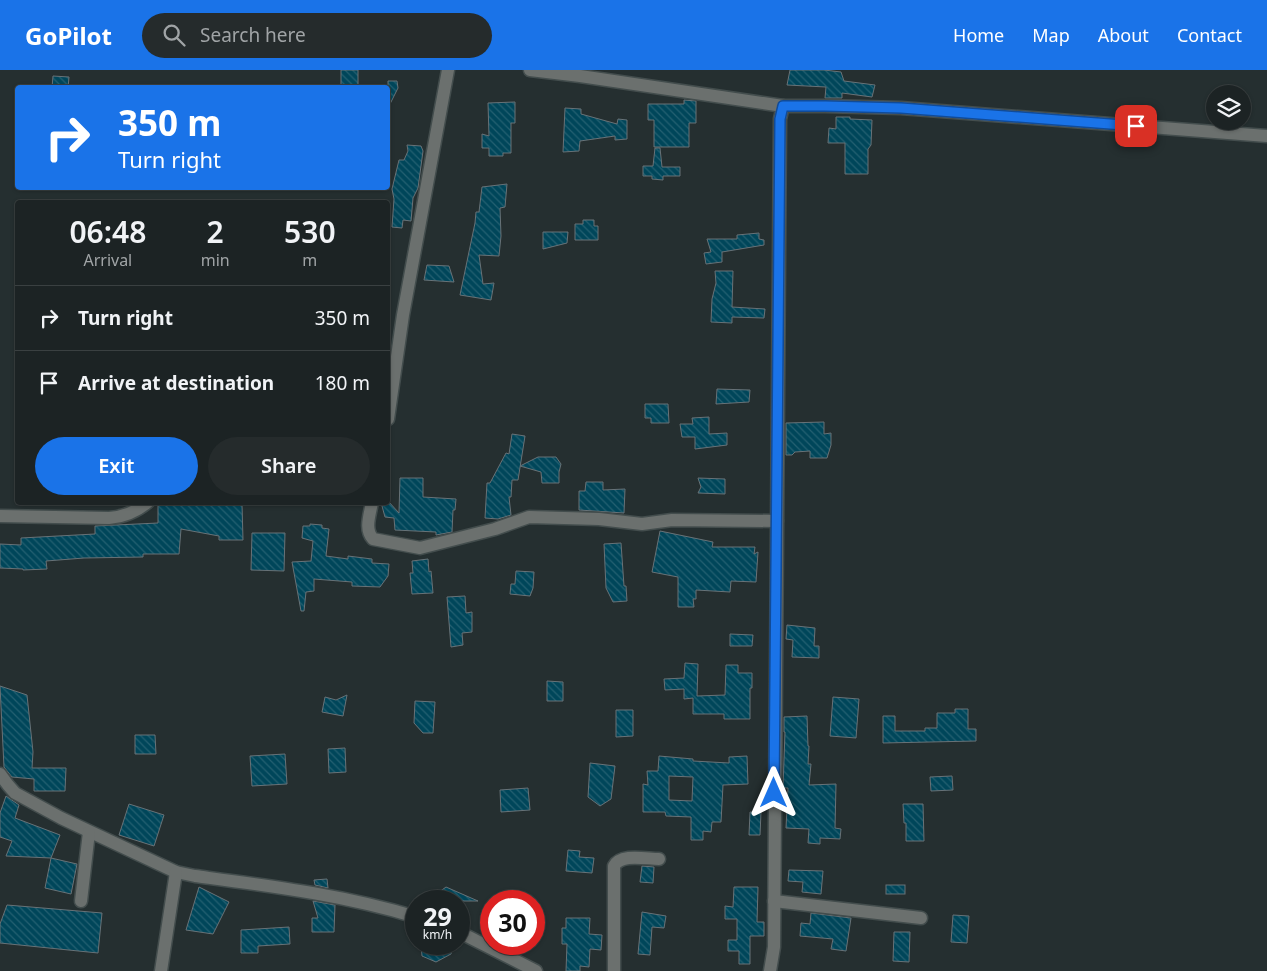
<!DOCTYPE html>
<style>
:root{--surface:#1c2324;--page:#252b2c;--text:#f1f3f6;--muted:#a0a4a6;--line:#3a4041;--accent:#1a73e8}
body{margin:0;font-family:"Noto Sans",sans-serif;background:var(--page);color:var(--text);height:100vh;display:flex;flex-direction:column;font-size:19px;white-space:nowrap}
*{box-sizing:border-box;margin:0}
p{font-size:16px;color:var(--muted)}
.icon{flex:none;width:28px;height:28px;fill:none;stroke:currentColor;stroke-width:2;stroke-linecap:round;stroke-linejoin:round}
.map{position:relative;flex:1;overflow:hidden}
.details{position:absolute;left:15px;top:130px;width:375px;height:305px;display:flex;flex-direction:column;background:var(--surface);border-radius:5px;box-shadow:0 1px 4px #0004,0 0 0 1px var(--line)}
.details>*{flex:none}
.banner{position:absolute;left:15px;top:15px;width:375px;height:105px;border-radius:5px;box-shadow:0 1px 4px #0004,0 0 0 1px var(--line);background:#1a73e8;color:#fff;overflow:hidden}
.tools{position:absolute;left:1206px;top:15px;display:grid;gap:10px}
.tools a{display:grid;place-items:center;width:45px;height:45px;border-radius:50%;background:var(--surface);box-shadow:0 1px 4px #0004,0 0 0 1px var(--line);font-size:25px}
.speed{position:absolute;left:405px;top:820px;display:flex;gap:10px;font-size:25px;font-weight:700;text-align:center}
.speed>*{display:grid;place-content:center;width:65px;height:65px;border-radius:50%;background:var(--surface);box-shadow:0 1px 4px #0004,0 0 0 1px var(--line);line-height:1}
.speed small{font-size:12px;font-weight:400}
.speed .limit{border:8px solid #d22;background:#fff;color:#111}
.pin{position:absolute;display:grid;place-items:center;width:42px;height:42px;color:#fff;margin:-21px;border-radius:10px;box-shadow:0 2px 8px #0006}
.me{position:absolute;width:55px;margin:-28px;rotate:0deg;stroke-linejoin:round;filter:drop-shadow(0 0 4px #0008)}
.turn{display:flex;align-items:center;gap:18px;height:105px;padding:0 20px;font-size:22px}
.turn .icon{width:65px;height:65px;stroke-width:2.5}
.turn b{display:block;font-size:35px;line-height:42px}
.eta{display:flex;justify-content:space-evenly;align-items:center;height:85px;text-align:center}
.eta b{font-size:30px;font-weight:600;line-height:35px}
.primary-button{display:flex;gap:10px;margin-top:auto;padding:10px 20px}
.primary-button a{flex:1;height:58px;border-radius:30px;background:var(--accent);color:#fff;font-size:20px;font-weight:600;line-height:58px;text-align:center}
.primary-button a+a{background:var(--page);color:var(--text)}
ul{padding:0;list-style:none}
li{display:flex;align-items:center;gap:15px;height:65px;padding:0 20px;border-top:1px solid var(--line)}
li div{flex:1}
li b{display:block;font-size:19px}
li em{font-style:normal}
header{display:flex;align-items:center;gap:30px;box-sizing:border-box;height:70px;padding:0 25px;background:var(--accent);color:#fff}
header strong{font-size:24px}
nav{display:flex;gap:28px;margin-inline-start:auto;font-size:18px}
.search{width:350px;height:45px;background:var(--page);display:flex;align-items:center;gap:12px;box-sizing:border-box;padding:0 18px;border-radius:28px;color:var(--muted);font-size:19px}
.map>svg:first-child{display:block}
</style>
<header>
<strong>GoPilot</strong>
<div class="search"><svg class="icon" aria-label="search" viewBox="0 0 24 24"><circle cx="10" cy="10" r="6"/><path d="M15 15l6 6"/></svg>Search here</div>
<nav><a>Home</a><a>Map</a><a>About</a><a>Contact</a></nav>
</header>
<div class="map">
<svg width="1267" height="901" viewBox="0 0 1267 901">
<defs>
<pattern id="building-back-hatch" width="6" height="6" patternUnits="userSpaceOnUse" patternTransform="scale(1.25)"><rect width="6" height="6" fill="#00465a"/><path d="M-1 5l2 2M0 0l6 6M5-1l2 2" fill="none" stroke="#246071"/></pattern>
</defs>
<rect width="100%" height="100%" fill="#252f30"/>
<g fill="url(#building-back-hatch)" stroke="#687277" fill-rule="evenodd">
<rect x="341" y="0" width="17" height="18"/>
<polygon points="790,0 824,0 841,2 844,11 875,15 872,27 842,23 842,28 825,28 826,17 787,15"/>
<polygon points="53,6 69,7 68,18 52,18"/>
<polygon points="388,11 397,11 398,18 388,38"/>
<polygon points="684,30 696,31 696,53 689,53 689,77 654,77 654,50 648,50 648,34 684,34"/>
<polygon points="515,32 515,53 511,53 511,83 503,83 503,86 489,86 489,78 482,78 482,64 489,66 488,33"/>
<polygon points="565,38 581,39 581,44 617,54 618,49 627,50 627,69 615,70 615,66 580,71 579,81 563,82"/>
<polygon points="836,47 850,47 850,49 872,50 871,75 868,79 868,104 845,104 845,73 828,73 829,58 836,59"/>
<polygon points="407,75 421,76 423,81 418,118 413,128 411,151 403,150 402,158 392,157 394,129 392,119 399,90 404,90 408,81"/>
<polygon points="655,78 660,78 662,97 680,97 680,106 663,106 663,110 652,109 652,106 643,106 643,96 653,96"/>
<polygon points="507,114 505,137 500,138 501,166 499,186 479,185 483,214 494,213 491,230 460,225 475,153 476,142 479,142 482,117"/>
<polygon points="583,150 594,150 594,156 598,156 598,170 575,170 575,154 583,154"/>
<polygon points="543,162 568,162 567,173 543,179"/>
<polygon points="759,163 759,169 764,170 764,175 722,182 722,192 706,194 704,183 711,182 707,169 737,169 737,165"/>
<polygon points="427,195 449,196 454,212 424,210"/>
<polygon points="715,201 733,201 732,237 765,239 764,248 732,247 732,253 711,252 712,229 716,213"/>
<polygon points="717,319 750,320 749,332 716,334"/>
<polygon points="645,334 668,334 669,353 651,353 651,348 645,348"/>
<polygon points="709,347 709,364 727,363 727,375 695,379 695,367 682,367 680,354 693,354 692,348"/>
<polygon points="824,352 824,364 831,363 831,375 827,388 810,388 810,381 795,382 792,385 786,385 786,353"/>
<polygon points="512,364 525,366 518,410 512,410 511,427 509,427 511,445 498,449 485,448 487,413 490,413 506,383 509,384"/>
<polygon points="538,387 556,387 561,394 559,402 559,413 542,413 541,402 520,396"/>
<polygon points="400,408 423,408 423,427 456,429 455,440 453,440 452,462 436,465 436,462 395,460 394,448 385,447 382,436 388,431 399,443"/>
<polygon points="698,408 725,409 725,424 698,423 701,417"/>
<polygon points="586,412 603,412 603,420 625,419 624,443 579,440 579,421 585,421"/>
<polygon points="158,432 242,434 243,470 219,470 219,466 181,459 179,484 143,484 143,487 84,488 46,491 47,499 23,500 23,499 0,498 0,474 21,475 21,468 95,464 95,456 158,453"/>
<polygon points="310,454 322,455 322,458 329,459 326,486 348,489 348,486 372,489 372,493 389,494 388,506 380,517 352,516 352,512 314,509 314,521 306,522 304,541 301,541 292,492 311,491 313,471 302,468 303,456 310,456"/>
<polygon points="660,461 713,472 712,477 755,477 754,484 758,482 756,512 731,511 730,522 696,520 696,529 693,529 694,537 678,537 678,507 652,502"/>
<polygon points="252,463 285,463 284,501 251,500"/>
<polygon points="621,473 624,516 626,516 627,531 613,532 606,518 604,474"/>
<polygon points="428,489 429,502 431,501 433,523 412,524 410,503 413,503 412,491"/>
<polygon points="516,501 534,502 533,518 530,526 510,524 511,514 515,514"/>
<polygon points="465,526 466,543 472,542 472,562 462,563 463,575 451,577 447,527"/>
<polygon points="787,555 815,558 814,576 819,576 819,588 792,587 793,570 786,569"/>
<polygon points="730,564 753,565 752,576 730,576"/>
<polygon points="685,593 698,594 697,626 725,625 726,595 738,595 738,603 752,603 752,618 750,618 750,649 724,649 724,644 693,644 693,628 684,629 684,619 665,620 664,609 684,608"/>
<polygon points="547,611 563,612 563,631 547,631"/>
<polygon points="0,616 27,625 33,682 32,698 66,698 65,721 34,721 34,709 12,707 4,697"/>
<polygon points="347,625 343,646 322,642 325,627 336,630"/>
<polygon points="833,627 859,629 856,668 830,666"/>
<polygon points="415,631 435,632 433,663 423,663 414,653"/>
<polygon points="955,639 968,639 968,659 976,659 976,671 883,673 883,646 895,646 895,661 925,661 925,658 937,658 937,643 955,643"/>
<polygon points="616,640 633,640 633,666 616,667"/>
<polygon points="807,646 808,676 809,676 808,694 811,694 809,715 836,714 835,758 841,759 840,769 820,768 820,774 808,773 809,759 786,758 788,718 783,718 785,662 784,662 784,647"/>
<polygon points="135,665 155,665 156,684 135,684"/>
<polygon points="345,678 346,702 329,703 328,679"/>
<polygon points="285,684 287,714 252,716 250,686"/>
<path d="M659 686 693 689V691L729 693V687L747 686 748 714 723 715 721 752H712L711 762 703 761V770H691V747L666 746 665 742H643V714L648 715 647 701H658ZM669 706 693 707 692 731 669 730Z"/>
<polygon points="590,693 615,696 611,729 600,736 588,727"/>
<polygon points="952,706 953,720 931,721 930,707"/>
<polygon points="528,718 530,740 501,742 500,720"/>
<polygon points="6,726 19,735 15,748 60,765 51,788 6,786 12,771 0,767 0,743"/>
<polygon points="129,734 164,745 154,776 119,765"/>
<polygon points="903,734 923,734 924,771 906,771 906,753 904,753"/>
<polygon points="750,742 761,742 760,765 749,765"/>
<polygon points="568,780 580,781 579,787 594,788 592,803 566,801"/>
<polygon points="51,788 77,794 71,824 45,818"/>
<polygon points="642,796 654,797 653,813 640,812"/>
<polygon points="789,800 823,801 821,824 802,822 803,812 788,811"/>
<polygon points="327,809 328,818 315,815 314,810"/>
<rect x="886" y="815" width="19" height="9"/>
<polygon points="199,817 229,832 213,864 186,860"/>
<polygon points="446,817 478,831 427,831"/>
<polygon points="734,817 758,817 757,852 764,852 764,866 750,866 750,894 739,894 739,881 728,881 728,870 737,870 737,849 725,849 725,836 733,837"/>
<polygon points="313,831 335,835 334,862 312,862 312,848 318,848"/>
<polygon points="7,835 102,843 98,883 0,873 0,854"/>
<polygon points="642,842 666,846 664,858 652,857 650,885 638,884"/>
<polygon points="811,843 851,848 846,881 831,879 833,869 800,866 801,853 810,854"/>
<polygon points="953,845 969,846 967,873 951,872"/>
<polygon points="566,848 590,848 589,864 602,865 601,880 590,879 589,897 580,896 580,901 566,901 567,874 562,874 562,858 566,858"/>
<polygon points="289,857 290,874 258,876 258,883 241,883 241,860"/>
<polygon points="894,862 910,862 909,892 893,891"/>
<polygon points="421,874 431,876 432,874 453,874 451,884 436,892 422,886"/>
</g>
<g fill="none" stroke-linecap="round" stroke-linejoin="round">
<defs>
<g id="minor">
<polyline points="530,0 580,6 783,36"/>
<polyline points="388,349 403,245 448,0"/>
<path d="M372 432C370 445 364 459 373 469L420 478 495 459 529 447 599 449 642 454 672 450 777 451"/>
<path d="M0 446 109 448C124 447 136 442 148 432"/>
<path d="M0 704 8 715 15 723 61 748 176 802 195 806C270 816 344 825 416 847"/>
<polyline points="81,831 89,762"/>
<polyline points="774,831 921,848"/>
<polyline points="459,862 536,901"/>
<polyline points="161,901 176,802"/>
<path d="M614 901V796C621 783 646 789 659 789"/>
<polyline points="770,901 774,877 780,49 783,36 825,36 901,38 1267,66"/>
</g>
</defs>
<use href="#minor" stroke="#434d4d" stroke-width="15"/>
<use href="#minor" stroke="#6b706e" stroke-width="12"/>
</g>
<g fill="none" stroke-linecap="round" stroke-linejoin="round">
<defs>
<polyline id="route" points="774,723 780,49 783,36 825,36 901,38 1136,56"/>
</defs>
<use href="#route" stroke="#114b97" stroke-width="12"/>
<use href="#route" stroke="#1a73e8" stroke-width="9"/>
</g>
</svg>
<div class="tools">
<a><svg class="icon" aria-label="layers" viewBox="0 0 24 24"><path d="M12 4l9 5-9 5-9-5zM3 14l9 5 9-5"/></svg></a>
</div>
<div class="speed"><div>29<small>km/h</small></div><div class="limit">30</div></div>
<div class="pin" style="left:1136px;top:56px;background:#d93025"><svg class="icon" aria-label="arrive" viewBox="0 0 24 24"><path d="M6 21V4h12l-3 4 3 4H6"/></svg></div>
<svg class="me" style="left:774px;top:723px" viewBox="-20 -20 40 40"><path d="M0-17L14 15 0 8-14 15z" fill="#1a73e8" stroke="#fff" stroke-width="4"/></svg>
<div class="banner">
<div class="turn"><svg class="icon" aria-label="right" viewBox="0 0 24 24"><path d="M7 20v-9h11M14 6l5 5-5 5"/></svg><div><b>350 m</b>Turn right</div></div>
</div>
<section class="details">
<div class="eta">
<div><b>06:48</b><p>Arrival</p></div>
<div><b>2</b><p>min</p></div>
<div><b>530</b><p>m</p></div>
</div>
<ul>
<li><svg class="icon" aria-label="right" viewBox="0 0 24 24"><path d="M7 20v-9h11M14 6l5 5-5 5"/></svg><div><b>Turn right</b></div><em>350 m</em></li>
<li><svg class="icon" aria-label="arrive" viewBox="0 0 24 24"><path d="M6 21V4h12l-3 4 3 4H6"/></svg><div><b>Arrive at destination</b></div><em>180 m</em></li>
</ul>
<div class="primary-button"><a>Exit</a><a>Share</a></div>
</section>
</div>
